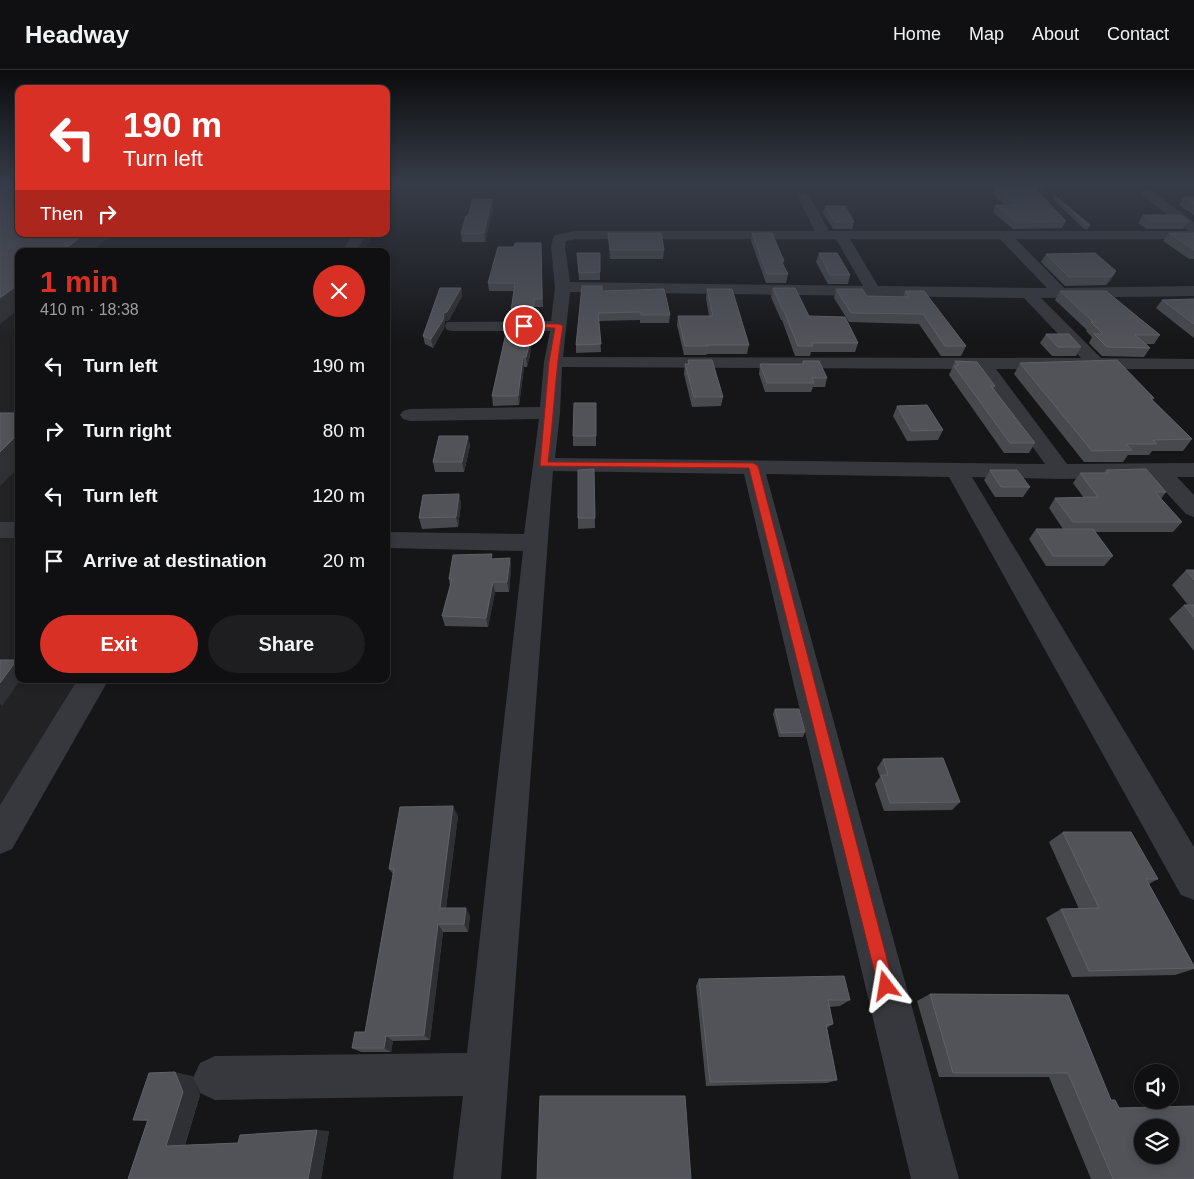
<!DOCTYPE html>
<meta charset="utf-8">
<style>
:root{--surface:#101012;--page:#1e1e20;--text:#f1f3f6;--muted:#9c9d9f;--line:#303032;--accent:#d93025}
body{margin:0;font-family:Arial,sans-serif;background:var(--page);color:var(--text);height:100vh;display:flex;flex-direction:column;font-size:19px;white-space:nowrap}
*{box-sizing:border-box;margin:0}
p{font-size:16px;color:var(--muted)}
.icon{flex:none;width:28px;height:28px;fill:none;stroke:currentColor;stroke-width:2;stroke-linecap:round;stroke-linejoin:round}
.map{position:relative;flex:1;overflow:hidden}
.details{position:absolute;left:15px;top:178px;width:375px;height:435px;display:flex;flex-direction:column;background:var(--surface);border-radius:10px;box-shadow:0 2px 8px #0003,0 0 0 1px var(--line)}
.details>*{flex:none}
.hud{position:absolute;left:15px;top:15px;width:375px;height:152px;border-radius:10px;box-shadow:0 2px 8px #0003,0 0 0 1px var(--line);background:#d93025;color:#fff;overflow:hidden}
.controls{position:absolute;left:1134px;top:994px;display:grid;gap:10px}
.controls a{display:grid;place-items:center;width:45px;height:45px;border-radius:50%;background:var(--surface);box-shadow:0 2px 8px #0003,0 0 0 1px var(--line);font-size:25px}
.pin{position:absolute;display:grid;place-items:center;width:42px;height:42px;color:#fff;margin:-21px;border:2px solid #fff;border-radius:50%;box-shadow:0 1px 5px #0007}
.me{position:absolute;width:55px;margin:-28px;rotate:346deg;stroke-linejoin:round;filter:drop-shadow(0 0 4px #0008)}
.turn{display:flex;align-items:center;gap:18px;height:105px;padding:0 25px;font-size:22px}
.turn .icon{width:65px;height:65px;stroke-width:2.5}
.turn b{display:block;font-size:35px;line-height:42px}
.then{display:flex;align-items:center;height:48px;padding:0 25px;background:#0003;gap:10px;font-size:19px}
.round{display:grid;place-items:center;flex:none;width:52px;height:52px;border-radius:26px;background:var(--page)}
.overview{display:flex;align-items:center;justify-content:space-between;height:85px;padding:0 25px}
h1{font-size:30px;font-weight:800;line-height:38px;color:var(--accent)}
.primary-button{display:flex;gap:10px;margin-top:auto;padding:10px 25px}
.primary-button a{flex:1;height:58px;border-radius:30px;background:var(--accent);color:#fff;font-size:20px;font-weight:800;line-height:58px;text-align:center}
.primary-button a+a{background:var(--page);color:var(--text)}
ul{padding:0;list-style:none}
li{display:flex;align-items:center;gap:15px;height:65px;padding:0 25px}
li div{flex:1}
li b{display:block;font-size:19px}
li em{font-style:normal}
header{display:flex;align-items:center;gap:30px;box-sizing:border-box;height:70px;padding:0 25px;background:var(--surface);border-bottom:1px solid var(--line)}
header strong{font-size:24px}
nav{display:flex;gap:28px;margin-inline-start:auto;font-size:18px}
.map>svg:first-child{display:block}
</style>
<header>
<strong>Headway</strong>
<nav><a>Home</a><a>Map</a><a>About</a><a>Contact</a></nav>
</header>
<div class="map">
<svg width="1194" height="1109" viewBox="0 0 1194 1109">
<rect width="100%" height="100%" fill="#161618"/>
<polygon fill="#222225" points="0,115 19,164 374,164 363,181 19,181 19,609 84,609 0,735"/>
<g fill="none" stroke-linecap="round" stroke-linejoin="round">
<g fill="#37383d" fill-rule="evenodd">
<polygon points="386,115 397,115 390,127 386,128"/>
<path d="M1147 119 1151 120 1194 152V169H1016L1064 218 1194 216V226L1041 228 1101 288 1194 289V299H996L1067 394 1194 393V407H1177L1194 425V447L1186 444 1152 407 1062 409 972 407 1194 777V830L1181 825 949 407 766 404 959 1109H911L744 404 553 401 501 1109H453L463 1026 215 1030 200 1023 193 1008 200 993 215 986 467 983 523 481 386 478V462L524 464 539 349 410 351 403 349 400 345 403 341 410 339 540 337 544 292 550 261H453L447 260 445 256 447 252 551 251 555 217 551 177 553 168 555 165 576 161H815L798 127 804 123 810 127 829 161H1189L1143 126 1141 123ZM576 169H836L863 216 570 212 565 177 566 171ZM850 169H1000L1047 218 878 216ZM570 222 1024 228 1081 288 563 287ZM562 297 977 299 1045 394 555 388 560 343Z"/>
<polygon points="353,164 367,164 356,181 342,181"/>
<rect x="0" y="452" width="19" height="16"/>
<polygon points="78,609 109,609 12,779 0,784 0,735"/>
</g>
</g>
<g fill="#47494d">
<polygon points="995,115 1045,115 1043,120 1037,121 1066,151 1062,158 1013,159 993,142 996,135 1005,135 993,124 994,120 993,119"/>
<polygon points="1054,125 1090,155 1088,159 1084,159 1053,129"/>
<polygon points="1184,127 1194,127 1194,145 1179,135"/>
<polygon points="492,129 493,137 485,172 462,172 461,164"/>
<polygon points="825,136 854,152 852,159 833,159 823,143"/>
<polygon points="1143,145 1189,151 1183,159 1147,159 1138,153"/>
<polygon points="608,163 664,180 663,189 610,189"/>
<polygon points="752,163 784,191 783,194 788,204 786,213 766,213 751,171"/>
<polygon points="1169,163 1194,163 1194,189 1189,189 1163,171"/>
<polygon points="541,173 543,237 534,237 533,249 511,250 511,241 514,221 489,221 488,213 514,177"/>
<polygon points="577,183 600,183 600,210 579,210"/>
<polygon points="819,183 850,205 848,214 828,214 816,192"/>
<polygon points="1046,184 1116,201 1111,210 1106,215 1065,216 1041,192"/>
<polygon points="461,218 462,226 449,250 445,251 444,258 433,278 425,274 423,266"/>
<polygon points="773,218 809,246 858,273 855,282 811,282 810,286 795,286 782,250 781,250 771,227"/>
<polygon points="707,219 749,275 747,284 707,284 706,285 684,285 677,255 678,246 709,246 706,228"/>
<polygon points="836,219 867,226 903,227 905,221 966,276 961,286 941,286 919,254 849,252 834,228"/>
<polygon points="602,221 670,245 669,253 640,253 640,250 599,251 601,282 576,283 576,275"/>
<polygon points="1060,221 1160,265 1154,274 1146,274 1150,278 1144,287 1102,286 1089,273 1092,267 1086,261 1087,260 1055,230"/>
<polygon points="1194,229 1194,268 1156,238 1162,230"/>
<polygon points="532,263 530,285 527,297 524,297 519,335 493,336 492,326"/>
<polygon points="1046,264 1081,277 1076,286 1052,286 1040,273"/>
<polygon points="688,290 723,327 721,336 692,337 684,304 685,294 688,294"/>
<polygon points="803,291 827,308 825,317 813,317 811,322 765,322 759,304 760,294 802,294"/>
<polygon points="955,291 995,316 994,319 1035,373 1029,383 1004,383 949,305"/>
<polygon points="1020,293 1154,328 1153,330 1192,369 1183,381 1152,381 1149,385 1128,385 1123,392 1084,392 1014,304"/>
<polygon points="596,333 596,376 573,376 573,366"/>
<polygon points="897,336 943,360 938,370 907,371 893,346"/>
<polygon points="468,366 470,376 464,402 435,402 433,392"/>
<polygon points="594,399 595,458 578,459 578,448"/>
<polygon points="990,400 1030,417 1023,427 995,427 984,410"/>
<polygon points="1106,400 1166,422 1161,429 1182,452 1173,462 1095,462 1113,486 1104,496 1046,496 1029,469 1036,459 1063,459 1049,438 1055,428 1084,428 1073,413 1080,403 1104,403"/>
<polygon points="459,424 461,434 458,457 422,459 419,448"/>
<polygon points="510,488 511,498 509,522 495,522 488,557 445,556 442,546 450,516 449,509 492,489"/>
<polygon points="1186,500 1194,500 1194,581 1169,549 1184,535 1188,535 1172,515"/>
<polygon points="775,639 805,662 803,667 779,667 773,644"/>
<polygon points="883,689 960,732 952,740 884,741 875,714 880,707 877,698"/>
<polygon points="458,746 446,838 470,846 468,862 443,862 430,970 393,971 391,982 361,982 352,978 365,962 393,804 389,799"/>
<polygon points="1063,762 1158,809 1149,814 1194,896 1194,899 1175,905 1072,907 1046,848 1061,839 1079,839 1049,772"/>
<polygon points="699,909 850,930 840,936 830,937 833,954 827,958 837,1010 827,1013 706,1016 696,916"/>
<polygon points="930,924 1068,925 1111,1030 1194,1109 1091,1109 1049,1007 939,1007 917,931"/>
<polygon points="192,1006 200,1025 185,1075 238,1073 329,1061 321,1109 128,1109 147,1051 133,1050"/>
</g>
<g fill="#2f3033">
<polygon points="1037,115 1045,115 1043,120 1034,122"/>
<polygon points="492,129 493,137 485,172 484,163"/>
<polygon points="85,164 114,164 92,181 62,181"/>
<polygon points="1116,201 1111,210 1106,215 1111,207"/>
<polygon points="19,214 19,239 0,254 0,228"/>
<polygon points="461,218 462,226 449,250 445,251 444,258 433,278 431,269 444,243"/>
<polygon points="531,254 532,263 530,285 527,297 526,287"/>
<polygon points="523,287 524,297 519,335 518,326"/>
<polygon points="19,363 19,397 0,416 0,382"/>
<polygon points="468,366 470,376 464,402 462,392"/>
<polygon points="459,424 461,434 458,457 456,447"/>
<polygon points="510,488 511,498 509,522 507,512"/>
<polygon points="493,512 495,522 488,557 486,548"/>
<polygon points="17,590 19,591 19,609 21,609 2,636 0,634 0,613"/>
<polygon points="453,736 458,746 445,846 440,838"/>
<polygon points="466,838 470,846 468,862 464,854"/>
<polygon points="438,854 443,862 430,970 424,965"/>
<polygon points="386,966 393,971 391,982 384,978"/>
<polygon points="175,1002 192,1006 200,1025 184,1077 166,1076"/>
<polygon points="317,1060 329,1061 321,1109 308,1109"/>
</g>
<g fill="#525359" stroke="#5f6168" fill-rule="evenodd">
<polygon points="0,115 19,115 19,164 85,164 62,181 19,181 19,214 0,228"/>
<polygon points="999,115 1037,115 1036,120 1066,151 1016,152 996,135 1015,135 996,117 1001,117"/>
<polygon points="1054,125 1090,155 1086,155"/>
<polygon points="1184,127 1194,127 1194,134"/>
<polygon points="473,129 492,129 484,163 461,164 466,146 468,146"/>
<polygon points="825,136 845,136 854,152 835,152"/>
<polygon points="1143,145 1181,145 1189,151 1152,151"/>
<polygon points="608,163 661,163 664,180 610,180"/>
<polygon points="752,163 772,163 784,191 781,191 788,204 767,204"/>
<polygon points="1169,163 1194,163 1194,180"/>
<polygon points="515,173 541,173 542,229 534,229 533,241 511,241 515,213 488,213 498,177 514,177"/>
<polygon points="577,183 600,183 600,202 579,203"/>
<polygon points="819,183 837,183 850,205 830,205"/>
<polygon points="1095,183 1116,201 1111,207 1069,207 1046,184"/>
<polygon points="582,216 602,216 602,221 664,219 670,245 641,245 641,242 598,243 601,274 576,275"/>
<polygon points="440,218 461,218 447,242 444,243 443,250 431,269 423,266"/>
<polygon points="773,218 795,218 809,246 845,247 858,273 811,273 813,276 798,276 784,241 783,241"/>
<polygon points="707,219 732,219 749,275 707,275 708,276 685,276 678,246 713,246"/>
<polygon points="836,219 862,219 867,226 909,227 905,221 924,221 966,276 945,276 923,244 851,243"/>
<polygon points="1060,221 1106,221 1160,265 1135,265 1150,278 1107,277 1094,264 1103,264 1091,252 1093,252"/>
<polygon points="1194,229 1194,254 1162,230"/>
<polygon points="508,254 531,254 529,276 526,287 523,287 518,326 492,326"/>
<polygon points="1046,264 1069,264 1081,277 1058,277"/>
<polygon points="688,290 712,290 723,327 694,327 685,294 689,294"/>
<polygon points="1117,290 1154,328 1150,328 1192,369 1153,370 1157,374 1126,374 1132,380 1092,381 1020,293"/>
<polygon points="803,291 819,291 827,308 812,308 814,313 767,313 760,294 804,294"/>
<polygon points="955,291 977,292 995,316 991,316 1035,373 1010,373 954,296 958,295"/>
<polygon points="574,333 596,333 596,366 573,366"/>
<polygon points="927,335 943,360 911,361 897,336"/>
<polygon points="0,343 19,343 19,363 0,382"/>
<polygon points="439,366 468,366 462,392 433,392"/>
<polygon points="594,399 595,448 578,448 578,400"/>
<polygon points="1146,399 1166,422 1155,422 1182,452 1073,452 1055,428 1098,427 1080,403 1108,403 1106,400"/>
<polygon points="990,400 1017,400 1030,417 1001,417"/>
<polygon points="459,424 456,447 419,448 423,425"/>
<polygon points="1036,459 1093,459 1113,486 1053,486"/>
<polygon points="492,484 491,489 510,488 507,512 493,512 486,548 442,546 452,509 449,509 453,485"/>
<polygon points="1186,500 1194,500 1194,510"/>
<polygon points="1184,535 1194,535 1194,547"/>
<polygon points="0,590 17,590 0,613"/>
<polygon points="775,639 799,639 805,662 781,663"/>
<polygon points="943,688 960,732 890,733 881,705 888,705 883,689"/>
<polygon points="453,736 440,838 466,838 464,854 438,854 424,965 386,966 384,978 352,978 355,962 365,962 394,799 389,799 400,737"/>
<polygon points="1063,762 1131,762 1158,809 1146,809 1194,896 1194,898 1089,901 1061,839 1099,838"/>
<polygon points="844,906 850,930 828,930 833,954 826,955 837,1010 710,1012 699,909"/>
<path d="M930 924 1068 925 1111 1030H1115L1119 1038 1194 1036V1109H1113L1068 1003H953ZM1142 1058H1170V1085H1142Z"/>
<polygon points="175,1002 183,1022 166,1076 238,1073 240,1065 317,1060 308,1109 128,1109 148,1050 133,1050 149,1003"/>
<polygon points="540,1026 685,1026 691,1109 537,1109"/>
</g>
<linearGradient id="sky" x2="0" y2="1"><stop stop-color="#0c0c0d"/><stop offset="0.42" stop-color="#363c48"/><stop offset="1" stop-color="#363c48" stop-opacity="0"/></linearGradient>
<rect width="1194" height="271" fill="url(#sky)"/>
<path fill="#d93025" stroke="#8d1f18" d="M524 254H559L563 256C555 301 554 346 548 392L753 393 758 396 894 916 892 922 886 925 880 922 878 916 749 398 540 396 549 292 555 258 521 257V254Z"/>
</svg>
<div class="controls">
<a><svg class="icon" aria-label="sound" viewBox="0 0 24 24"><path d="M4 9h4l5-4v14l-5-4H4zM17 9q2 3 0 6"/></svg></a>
<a><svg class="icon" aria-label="layers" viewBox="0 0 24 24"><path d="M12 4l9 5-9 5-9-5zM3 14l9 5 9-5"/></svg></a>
</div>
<div class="pin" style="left:524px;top:256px;background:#d93025"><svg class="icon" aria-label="arrive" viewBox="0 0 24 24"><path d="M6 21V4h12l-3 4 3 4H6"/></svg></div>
<svg class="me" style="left:886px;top:916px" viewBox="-20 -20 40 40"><path d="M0-17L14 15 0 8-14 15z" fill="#d93025" stroke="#fff" stroke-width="4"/></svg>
<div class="hud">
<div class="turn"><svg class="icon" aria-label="left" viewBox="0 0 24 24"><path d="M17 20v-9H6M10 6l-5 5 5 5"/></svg><div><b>190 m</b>Turn left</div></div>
<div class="then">Then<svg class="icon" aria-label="right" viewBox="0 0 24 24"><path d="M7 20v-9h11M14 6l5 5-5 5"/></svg></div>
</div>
<section class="details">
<div class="overview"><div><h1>1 min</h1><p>410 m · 18:38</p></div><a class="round" style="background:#d93025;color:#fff"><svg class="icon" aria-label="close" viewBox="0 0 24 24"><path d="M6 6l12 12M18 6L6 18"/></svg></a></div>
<ul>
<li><svg class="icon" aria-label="left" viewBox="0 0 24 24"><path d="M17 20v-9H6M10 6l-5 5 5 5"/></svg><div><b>Turn left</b></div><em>190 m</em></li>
<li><svg class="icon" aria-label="right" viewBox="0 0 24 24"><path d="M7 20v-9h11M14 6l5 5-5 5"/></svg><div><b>Turn right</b></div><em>80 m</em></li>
<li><svg class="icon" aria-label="left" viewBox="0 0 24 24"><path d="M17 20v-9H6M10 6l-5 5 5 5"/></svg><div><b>Turn left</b></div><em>120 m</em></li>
<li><svg class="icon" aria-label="arrive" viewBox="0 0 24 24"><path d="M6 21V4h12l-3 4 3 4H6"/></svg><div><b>Arrive at destination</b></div><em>20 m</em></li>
</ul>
<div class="primary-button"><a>Exit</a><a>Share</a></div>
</section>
</div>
